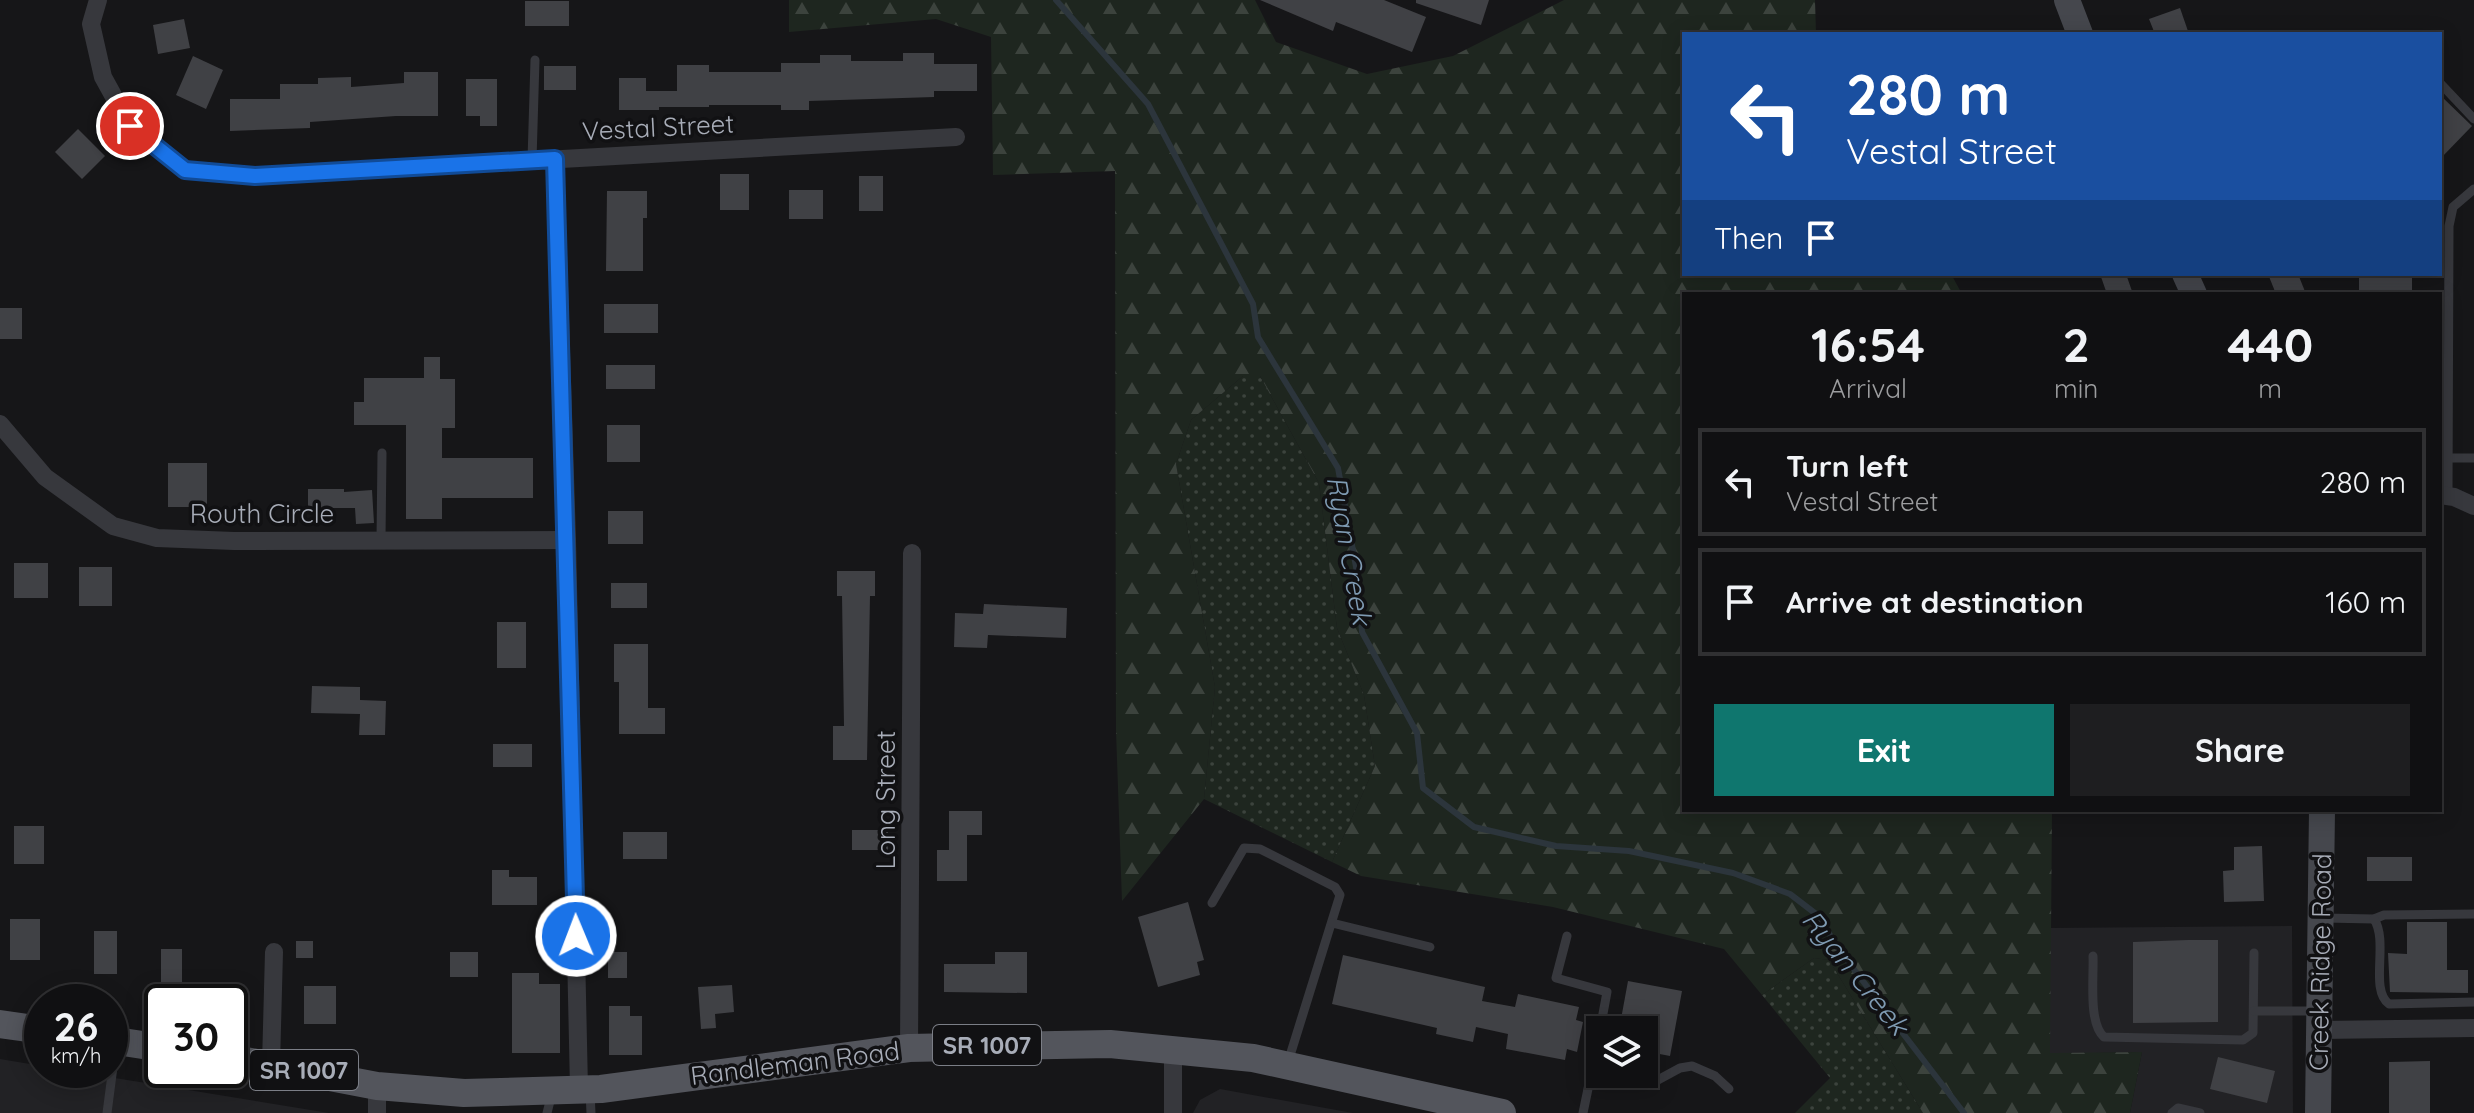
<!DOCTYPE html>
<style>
:root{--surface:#101012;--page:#1e1e20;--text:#f1f3f6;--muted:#9c9d9f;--line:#303032;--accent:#0f766e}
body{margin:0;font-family:Quicksand,sans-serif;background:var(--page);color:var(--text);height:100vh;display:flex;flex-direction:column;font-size:30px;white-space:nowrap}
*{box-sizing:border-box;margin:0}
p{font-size:26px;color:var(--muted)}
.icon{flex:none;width:44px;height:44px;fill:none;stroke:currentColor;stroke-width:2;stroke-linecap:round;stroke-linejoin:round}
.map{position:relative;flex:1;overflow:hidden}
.drawer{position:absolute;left:1682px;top:292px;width:760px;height:520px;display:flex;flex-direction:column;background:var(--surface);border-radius:0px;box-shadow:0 4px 20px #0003,0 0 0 2px var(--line)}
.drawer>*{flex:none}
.hud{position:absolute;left:1682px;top:32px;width:760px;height:244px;border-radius:0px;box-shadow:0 4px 20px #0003,0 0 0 2px var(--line);background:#1a4fa0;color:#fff;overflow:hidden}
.tools{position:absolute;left:1586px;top:1016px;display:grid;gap:16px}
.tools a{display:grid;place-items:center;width:72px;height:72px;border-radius:0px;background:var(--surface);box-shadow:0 4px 20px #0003,0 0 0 2px var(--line);font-size:40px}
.speed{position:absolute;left:24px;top:984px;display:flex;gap:16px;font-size:40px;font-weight:700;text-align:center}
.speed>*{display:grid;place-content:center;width:104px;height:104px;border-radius:50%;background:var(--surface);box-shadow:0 4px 20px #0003,0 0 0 2px var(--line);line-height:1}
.speed small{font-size:20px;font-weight:400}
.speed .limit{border:4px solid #111;border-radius:12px;background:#fff;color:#111}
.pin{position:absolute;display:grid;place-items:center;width:68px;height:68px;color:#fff;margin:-34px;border:4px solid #fff;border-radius:50%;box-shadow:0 2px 8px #0007}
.me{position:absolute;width:88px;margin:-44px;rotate:359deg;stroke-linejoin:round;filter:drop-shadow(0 0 6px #0008)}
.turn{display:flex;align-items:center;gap:28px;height:168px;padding:0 32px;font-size:36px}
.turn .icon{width:104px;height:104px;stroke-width:2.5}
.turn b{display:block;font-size:56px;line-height:68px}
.then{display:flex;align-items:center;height:76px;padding:0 32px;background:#0003;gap:16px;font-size:30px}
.eta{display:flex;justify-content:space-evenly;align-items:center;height:136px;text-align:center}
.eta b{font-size:48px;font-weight:800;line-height:56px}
.primary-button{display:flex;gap:16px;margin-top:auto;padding:16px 32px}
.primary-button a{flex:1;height:92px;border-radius:0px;background:var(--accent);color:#fff;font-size:32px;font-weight:800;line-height:92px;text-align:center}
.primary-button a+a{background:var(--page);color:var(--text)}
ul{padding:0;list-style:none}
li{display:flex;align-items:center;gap:24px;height:108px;margin:0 16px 12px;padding:0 16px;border:4px solid var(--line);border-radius:0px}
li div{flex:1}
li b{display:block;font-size:30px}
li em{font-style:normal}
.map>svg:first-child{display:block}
</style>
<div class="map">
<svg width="2474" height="1113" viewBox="0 0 2474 1113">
<defs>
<pattern id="grass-dots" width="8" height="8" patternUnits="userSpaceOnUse" patternTransform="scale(2)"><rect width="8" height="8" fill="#1e261f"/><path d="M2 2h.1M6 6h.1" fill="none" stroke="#3c433d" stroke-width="1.8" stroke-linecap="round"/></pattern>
<pattern id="forest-firs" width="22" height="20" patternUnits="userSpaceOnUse" patternTransform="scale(2)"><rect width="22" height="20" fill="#1e261f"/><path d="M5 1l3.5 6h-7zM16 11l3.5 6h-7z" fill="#3c433d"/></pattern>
</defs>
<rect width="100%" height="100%" fill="#161618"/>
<g fill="#222225">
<polygon points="2292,926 2293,1113 2130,1113 2142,1052 2050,1054 2050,928"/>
<polygon points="0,1059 42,1066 42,1070 66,1070 329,1113 0,1113"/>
<polygon points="1220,1089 1353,1113 1193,1113 1200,1100"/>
</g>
<g fill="url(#grass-dots)">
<polygon points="1243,376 1260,376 1319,483 1337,628 1364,695 1375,766 1332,862 1204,799 1215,687 1176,464 1191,420"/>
<polygon points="1814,958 1829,960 1923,1113 1795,1113 1830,1078 1762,995"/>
</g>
<polygon fill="url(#forest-firs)" points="789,0 1255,0 1276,42 1367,74 1453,56 1564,0 1815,0 1816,34 1684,34 1684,274 1951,274 1962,294 1684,294 1684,810 2052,810 2050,1053 2142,1052 2130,1113 1923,1113 1829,960 1814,958 1762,995 1724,949 1553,907 1361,876 1332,862 1375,766 1364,695 1337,628 1319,483 1260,376 1243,376 1191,420 1176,464 1215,687 1204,799 1122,901 1116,730 1115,171 993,175 991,37 936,19 789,32"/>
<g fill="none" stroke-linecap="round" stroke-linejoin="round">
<polyline stroke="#2c353c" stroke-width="6" points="1056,0 1148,104 1253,304 1258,337 1338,468 1358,578 1362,632 1417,733 1423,788 1474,827 1556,846 1629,851 1733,873 1790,894 1820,917 1836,946 1964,1113"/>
</g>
<g fill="#404145">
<polygon points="1260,0 1384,0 1426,17 1412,52 1336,22 1333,31"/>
<polygon points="1416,0 1489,0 1481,25 1416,3"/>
<rect x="525" y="1" width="44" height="25"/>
<polygon points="2180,8 2189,34 2155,34 2149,19"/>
<polygon points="184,19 190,48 158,54 153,25"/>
<polygon points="903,53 934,53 934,64 977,64 977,91 934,91 934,97 809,101 809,110 781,110 781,105 709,105 709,107 659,107 659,110 619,110 619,78 646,78 646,91 677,91 677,65 709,65 709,72 781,72 781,63 820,63 820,55 851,55 851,61 903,61"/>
<polygon points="193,56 223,70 206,109 176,95"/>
<rect x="544" y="66" width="32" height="24"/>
<polygon points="404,72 438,72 438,116 396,116 310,122 310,128 230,131 230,99 280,99 280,84 318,84 318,78 351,77 351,87 404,83"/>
<polygon points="466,79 497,79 497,126 480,126 480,116 466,116"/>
<polygon points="2440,95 2472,126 2440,159"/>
<polygon points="78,129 105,156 82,179 55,152"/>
<rect x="720" y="174" width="29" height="36"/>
<rect x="859" y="176" width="24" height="35"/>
<rect x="789" y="190" width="34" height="29"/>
<polygon points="607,191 647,191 647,218 643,218 643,271 606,271"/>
<polygon points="2100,274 2126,274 2133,294 2107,294"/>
<polygon points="2268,274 2298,274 2306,294 2276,294"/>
<rect x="2359" y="274" width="53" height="17"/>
<rect x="604" y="304" width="54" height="29"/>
<rect x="0" y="308" width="22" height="31"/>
<polygon points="424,357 440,357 440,379 455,379 455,428 442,428 442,458 533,458 533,498 442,498 442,519 406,519 406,425 354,425 354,402 364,402 364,378 424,378"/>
<rect x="606" y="365" width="49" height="24"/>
<rect x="607" y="425" width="33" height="37"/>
<rect x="168" y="463" width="39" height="44"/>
<polygon points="308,489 344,489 344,492 372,490 374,523 356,524 355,508 308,508"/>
<rect x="608" y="511" width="35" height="33"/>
<rect x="14" y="563" width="34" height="35"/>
<rect x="79" y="567" width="33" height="39"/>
<polygon points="837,571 875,571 875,596 870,596 867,760 833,760 833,726 844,726 842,596 837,596"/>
<rect x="611" y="583" width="36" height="25"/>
<polygon points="984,604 1067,608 1066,638 988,635 987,648 954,647 955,613 983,614"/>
<rect x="497" y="622" width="29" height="46"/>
<polygon points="614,644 648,644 648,708 665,708 665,734 619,734 619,682 614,682"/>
<polygon points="312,686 360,687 360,700 386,701 385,735 359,735 360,714 311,713"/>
<rect x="493" y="744" width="39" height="23"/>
<polygon points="949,811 982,811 982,835 967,835 967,881 937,881 937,850 949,850"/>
<rect x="14" y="826" width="30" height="38"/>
<rect x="852" y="830" width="36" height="20"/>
<rect x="623" y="832" width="44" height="27"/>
<polygon points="2262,846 2264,901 2224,902 2223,871 2234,870 2234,847"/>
<rect x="2367" y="857" width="45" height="24"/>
<polygon points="492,870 509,870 509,877 537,877 537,905 492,905"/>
<polygon points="1188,902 1204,960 1197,962 1200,975 1158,987 1138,917"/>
<rect x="10" y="919" width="30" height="41"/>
<polygon points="2407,922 2447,922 2447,970 2468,970 2468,993 2390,992 2388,953 2407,954"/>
<rect x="94" y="931" width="23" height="43"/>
<polygon points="2188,940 2218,940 2218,1022 2133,1023 2133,942"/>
<rect x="296" y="941" width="17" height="17"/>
<rect x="161" y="949" width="21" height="39"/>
<rect x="450" y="952" width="28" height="25"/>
<rect x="608" y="952" width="19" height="26"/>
<polygon points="995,952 1027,952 1027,993 944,992 944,964 995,964"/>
<polygon points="1343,955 1485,987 1482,1001 1515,1007 1518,994 1579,1007 1576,1020 1583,1022 1577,1052 1567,1049 1565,1060 1506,1049 1508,1034 1476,1027 1473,1042 1436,1034 1437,1028 1332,1004"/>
<polygon points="512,973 539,973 539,984 560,984 560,1053 512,1053"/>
<polygon points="1628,981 1682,991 1670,1056 1644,1051 1644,1030 1619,1030"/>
<polygon points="732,985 734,1012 715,1014 716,1028 701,1029 698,987"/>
<rect x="304" y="986" width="32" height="38"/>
<polygon points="609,1006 630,1006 630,1016 642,1016 642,1055 609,1055"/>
<polygon points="2218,1057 2275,1071 2267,1103 2210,1089"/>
<polygon points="2430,1061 2430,1113 2389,1113 2389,1062"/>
</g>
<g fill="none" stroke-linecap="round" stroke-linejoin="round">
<g stroke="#37383d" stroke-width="9">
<polyline points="2440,83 2474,119"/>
<polyline points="532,160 535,60"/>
<polyline points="2448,458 2474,458"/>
<polyline points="2448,496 2449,226 2453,207 2474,189"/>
<polyline points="381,539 382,453"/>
<polyline points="1212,903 1244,848 1260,849 1335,887 1340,895 1288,1062"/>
<polyline points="2324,918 2374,919 2384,915 2474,914"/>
<path d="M2374 919C2389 942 2369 989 2389 1004L2474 1002"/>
<polyline points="1332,923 1430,947"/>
<polyline points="1567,936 1556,978 1607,992 1600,1030"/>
<path d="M2093 956C2094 977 2088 1023 2104 1037L2243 1040 2253 1033 2254 953"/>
<polyline points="2254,1011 2316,1011"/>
<polyline points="1620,1074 1656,1081 1680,1068 1692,1066 1715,1076 1729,1089"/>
<polyline points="590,1092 591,1113"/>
<polyline points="107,1113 116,1044"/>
<polyline points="547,1113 552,1093"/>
<polyline points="1583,1113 1600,1031"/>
<polyline points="2172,1113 2178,1108 2200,1113"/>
</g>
<g stroke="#37383d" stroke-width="18">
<polyline points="98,0 91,24 103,77 130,126 185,170 255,176 956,137"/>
<polyline points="555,159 567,540 579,1088"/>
<polyline points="0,424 45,477 113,526 157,538 234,541 567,540"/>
<polyline points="2440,495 2454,497 2474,506"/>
<polyline points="2320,1030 2474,1028"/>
<polyline points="909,1048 912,553"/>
<polyline points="1173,1049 1173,1113"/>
<polyline points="271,1064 274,952"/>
<polyline points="377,1113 377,1086"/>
</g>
<g stroke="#45474d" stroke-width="26">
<polyline points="2067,0 2080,34"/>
<polyline points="2185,274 2194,294"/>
<polyline points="2318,1113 2322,810"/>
</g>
<g stroke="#53555c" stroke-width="28">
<polyline points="0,1024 42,1030"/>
<polyline points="110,1040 162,1048"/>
<polyline points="230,1058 377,1086 464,1093 601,1089 909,1048 1110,1044 1253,1058 1502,1113"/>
</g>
</g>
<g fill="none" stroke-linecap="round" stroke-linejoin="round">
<defs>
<polyline id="route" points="130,126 185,170 255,176 555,159 576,936"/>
</defs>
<use href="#route" stroke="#114b97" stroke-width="20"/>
<use href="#route" stroke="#1a73e8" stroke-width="14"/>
</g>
<g text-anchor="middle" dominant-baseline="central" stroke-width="7" stroke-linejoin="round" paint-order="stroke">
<g fill="#111113" stroke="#7b7e86" stroke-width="2">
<rect x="933" y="1025" width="108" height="40" rx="6"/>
<rect x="250" y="1050" width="108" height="40" rx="6"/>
</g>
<g font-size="24" font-weight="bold" fill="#a8adb8">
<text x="987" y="1045">SR 1007</text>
<text x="304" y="1070">SR 1007</text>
</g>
<g font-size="26" fill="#a8adb8" stroke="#111113">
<text transform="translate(658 127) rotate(-3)">Vestal Street</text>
<text x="262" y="513">Routh Circle</text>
<text transform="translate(885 800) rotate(-90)">Long Street</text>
<text transform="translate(2320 962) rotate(-89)">Creek Ridge Road</text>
<text transform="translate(795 1063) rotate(-7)">Randleman Road</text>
</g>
<g font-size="28" font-style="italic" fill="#7f9bb3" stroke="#111113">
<text transform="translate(1350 550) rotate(80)">Ryan Creek</text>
<text transform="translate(1856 972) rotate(51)">Ryan Creek</text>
</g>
</g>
</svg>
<div class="tools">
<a><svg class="icon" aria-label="layers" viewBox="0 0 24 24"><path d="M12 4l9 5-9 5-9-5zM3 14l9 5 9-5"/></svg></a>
</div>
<div class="speed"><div>26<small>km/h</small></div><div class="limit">30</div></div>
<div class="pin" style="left:130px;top:126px;background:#d93025"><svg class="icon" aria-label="arrive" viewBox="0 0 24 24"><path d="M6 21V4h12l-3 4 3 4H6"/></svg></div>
<svg class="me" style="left:576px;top:936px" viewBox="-20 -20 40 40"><circle r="17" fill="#1a73e8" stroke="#fff" stroke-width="3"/><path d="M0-11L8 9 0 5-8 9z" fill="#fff"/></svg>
<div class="hud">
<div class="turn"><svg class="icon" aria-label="left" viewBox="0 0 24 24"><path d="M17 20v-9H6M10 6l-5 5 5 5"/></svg><div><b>280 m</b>Vestal Street</div></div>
<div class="then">Then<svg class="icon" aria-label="arrive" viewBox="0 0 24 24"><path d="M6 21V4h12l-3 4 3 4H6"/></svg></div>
</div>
<section class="drawer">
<div class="eta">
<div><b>16:54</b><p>Arrival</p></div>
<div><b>2</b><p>min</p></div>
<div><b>440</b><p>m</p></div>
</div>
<ul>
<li><svg class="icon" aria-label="left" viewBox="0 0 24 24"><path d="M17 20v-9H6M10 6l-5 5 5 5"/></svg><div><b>Turn left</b><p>Vestal Street</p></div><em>280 m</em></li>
<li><svg class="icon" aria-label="arrive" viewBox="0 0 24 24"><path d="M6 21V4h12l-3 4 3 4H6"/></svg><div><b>Arrive at destination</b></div><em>160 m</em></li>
</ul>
<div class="primary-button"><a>Exit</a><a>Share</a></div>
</section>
</div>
